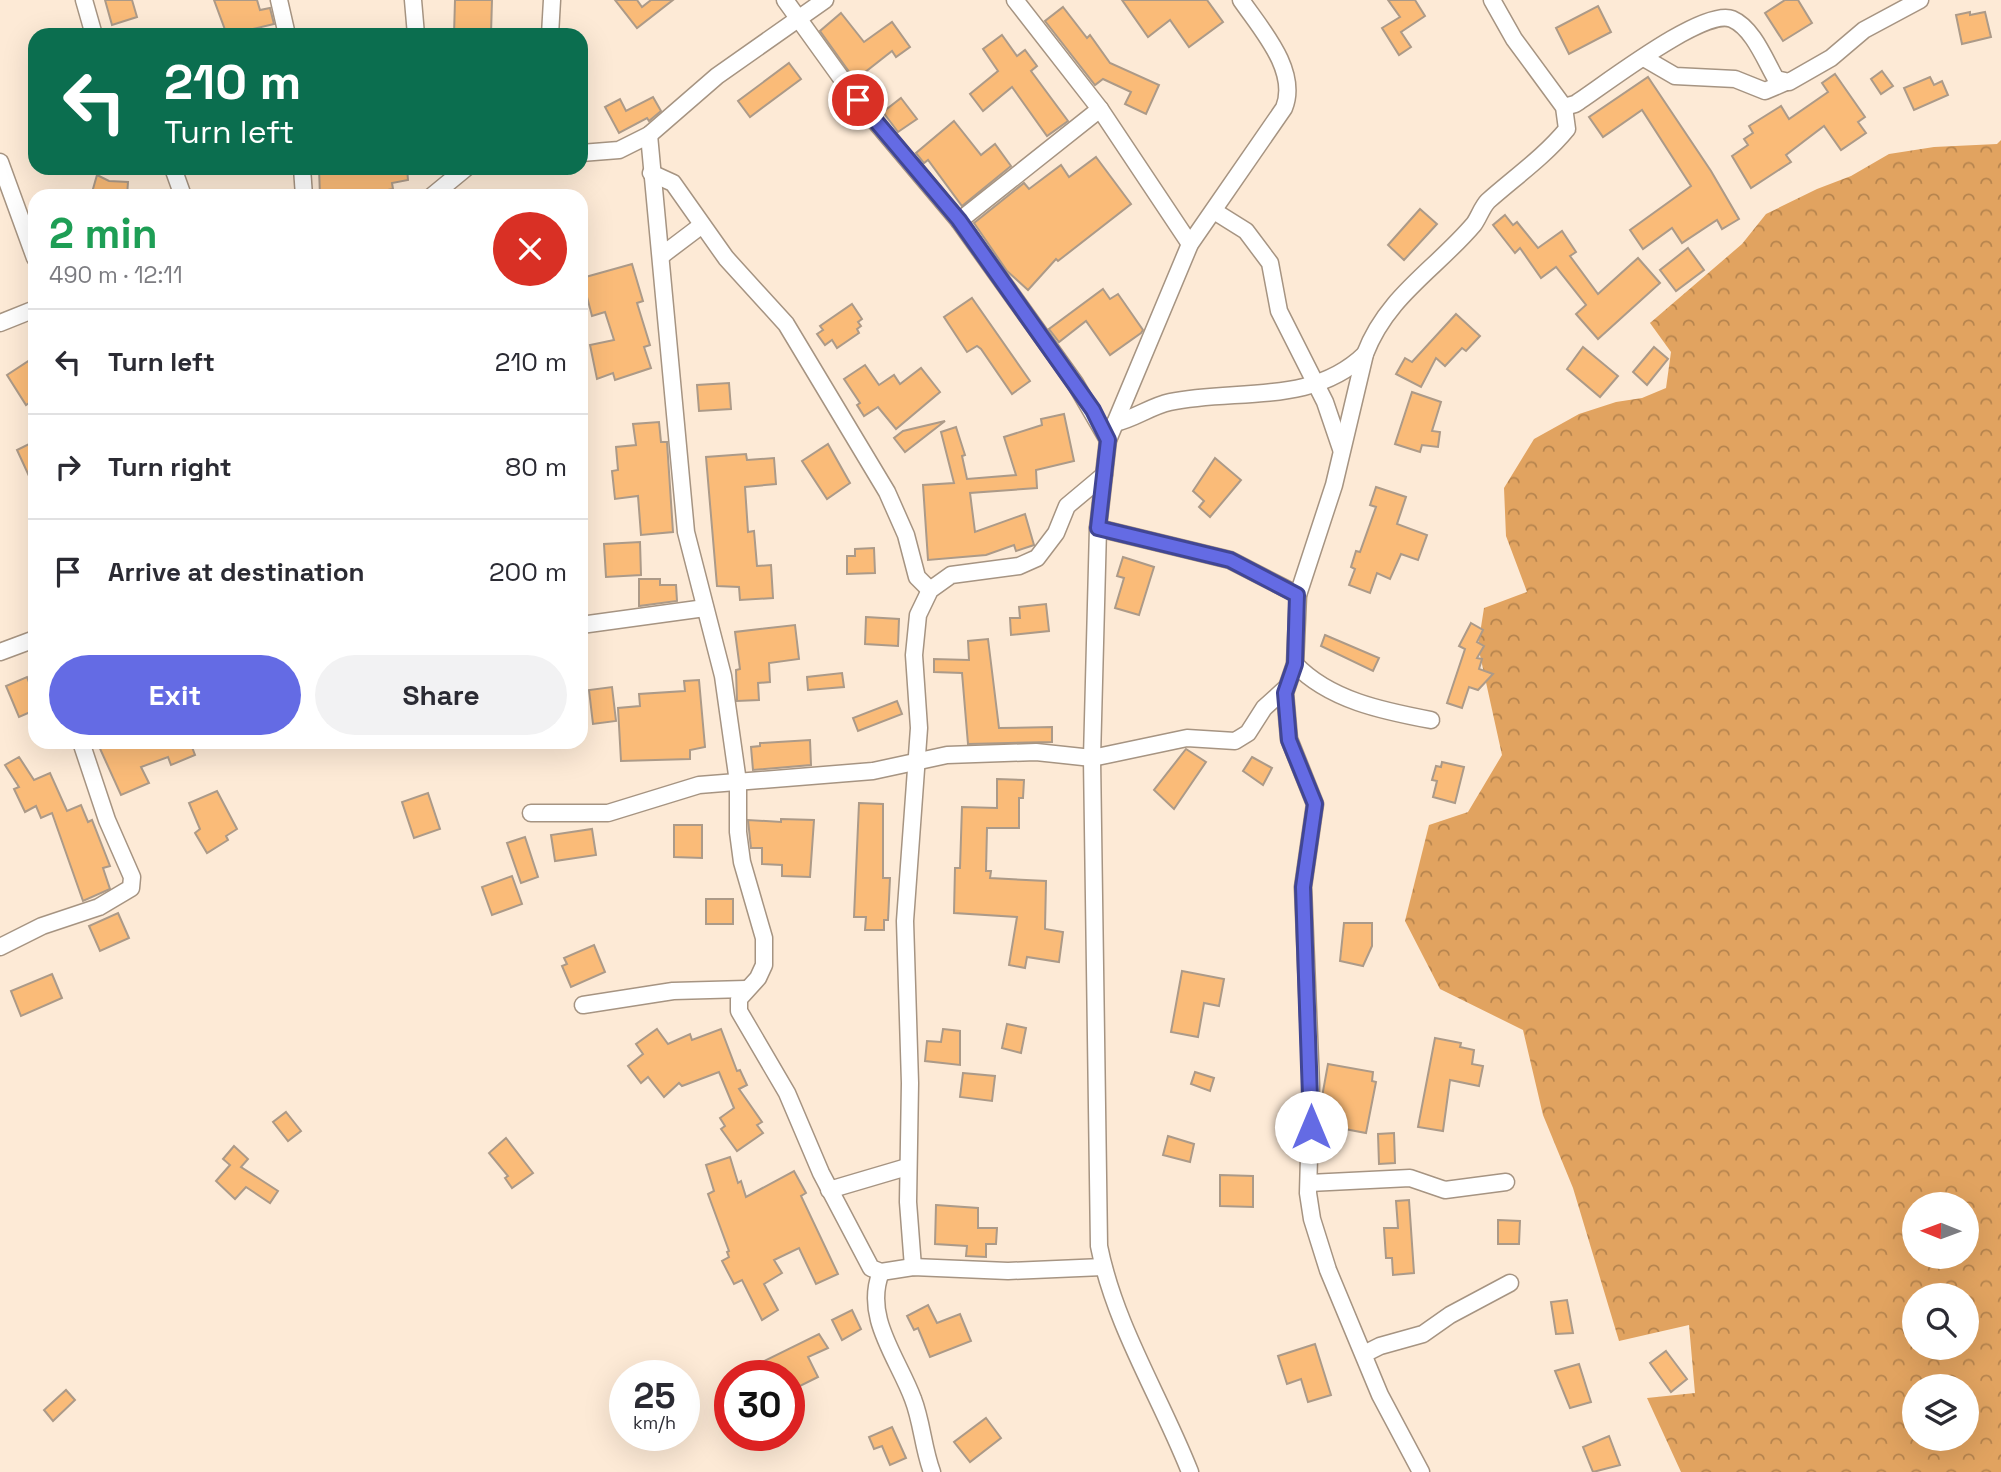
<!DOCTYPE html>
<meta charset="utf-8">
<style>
:root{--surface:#fff;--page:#f2f2f3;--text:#2b2b33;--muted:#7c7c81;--line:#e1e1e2;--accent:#646be4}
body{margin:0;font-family:"Space Grotesk",sans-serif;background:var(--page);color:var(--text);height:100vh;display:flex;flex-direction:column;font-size:26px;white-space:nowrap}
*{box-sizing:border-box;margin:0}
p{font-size:23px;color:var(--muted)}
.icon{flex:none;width:38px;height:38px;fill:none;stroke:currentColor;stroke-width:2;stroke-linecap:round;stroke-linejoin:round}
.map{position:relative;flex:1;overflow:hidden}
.sheet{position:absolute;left:28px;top:189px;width:560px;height:560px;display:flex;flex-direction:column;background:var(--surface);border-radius:21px;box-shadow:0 7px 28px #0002}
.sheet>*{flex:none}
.guide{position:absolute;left:28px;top:28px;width:560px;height:147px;border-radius:21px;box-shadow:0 7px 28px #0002;background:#0b6e4f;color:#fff;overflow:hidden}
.needle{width:46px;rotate:271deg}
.tools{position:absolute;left:1902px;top:1192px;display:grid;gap:14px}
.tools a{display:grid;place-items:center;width:77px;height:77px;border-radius:50%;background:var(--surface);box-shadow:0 7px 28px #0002;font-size:35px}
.speed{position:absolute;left:609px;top:1360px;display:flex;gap:14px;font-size:35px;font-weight:700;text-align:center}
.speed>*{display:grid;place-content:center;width:91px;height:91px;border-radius:50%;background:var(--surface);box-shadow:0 7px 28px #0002;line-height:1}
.speed small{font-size:18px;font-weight:400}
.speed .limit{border:10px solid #d22;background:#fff;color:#111}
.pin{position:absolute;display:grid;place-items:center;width:60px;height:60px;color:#fff;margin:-30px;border:4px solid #fff;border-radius:50%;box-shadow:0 2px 7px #0007}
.me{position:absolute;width:77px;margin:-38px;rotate:0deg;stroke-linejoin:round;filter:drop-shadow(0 0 5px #0008)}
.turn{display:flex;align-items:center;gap:24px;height:147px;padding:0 21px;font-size:32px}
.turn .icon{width:91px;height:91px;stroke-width:2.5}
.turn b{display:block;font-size:49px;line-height:60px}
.round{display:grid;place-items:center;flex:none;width:74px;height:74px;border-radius:37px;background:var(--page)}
.overview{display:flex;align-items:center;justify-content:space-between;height:119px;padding:0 21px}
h1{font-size:42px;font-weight:800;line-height:52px;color:#1e9e55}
.action{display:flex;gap:14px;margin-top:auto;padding:14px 21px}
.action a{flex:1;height:80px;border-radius:42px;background:var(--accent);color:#fff;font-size:28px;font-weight:800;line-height:80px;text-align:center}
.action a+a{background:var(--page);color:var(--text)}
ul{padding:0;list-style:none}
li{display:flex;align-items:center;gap:21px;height:105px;padding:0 21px;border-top:2px solid var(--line)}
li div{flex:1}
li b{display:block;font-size:26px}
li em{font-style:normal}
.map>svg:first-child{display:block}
</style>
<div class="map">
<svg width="2001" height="1472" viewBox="0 0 2001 1472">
<defs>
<pattern id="forest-crowns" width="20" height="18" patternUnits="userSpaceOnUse" patternTransform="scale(1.75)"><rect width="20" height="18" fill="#e1a360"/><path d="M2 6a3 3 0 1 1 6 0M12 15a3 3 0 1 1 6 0" fill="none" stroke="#b6844e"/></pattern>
</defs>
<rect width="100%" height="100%" fill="#fdead6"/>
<path fill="url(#forest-crowns)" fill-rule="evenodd" d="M2001 140V1472H1681L1647 1398 1695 1393 1689 1325 1619 1341 1573 1188 1543 1115 1523 1030 1440 989 1405 921 1429 825 1468 812 1502 755 1478 646 1484 608 1527 592 1506 536 1504 488 1534 439 1579 414 1616 402 1642 398 1666 388 1671 352 1650 323 1742 244 1766 214 1817 189 1851 176 1889 154 1934 147 1997 144ZM1914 1204H1967V1256H1914ZM1914 1295H1967V1348H1914ZM1914 1386H1967V1438H1914Z"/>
<g fill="#fabb78" stroke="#ac9a88" stroke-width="2">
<polygon points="105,0 132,0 137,17 112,25"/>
<polygon points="214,0 257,0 260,10 270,8 274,24 227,35"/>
<polygon points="455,0 492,0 491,34 454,35"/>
<polygon points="615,0 637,0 642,7 651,0 673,0 637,28"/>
<polygon points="1122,0 1207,0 1223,22 1189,47 1170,20 1148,37"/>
<polygon points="1388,0 1415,0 1425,16 1401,32 1411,47 1399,55 1382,28 1400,17"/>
<polygon points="1785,0 1798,0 1812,23 1783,41 1765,13"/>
<polygon points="1598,6 1611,32 1569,54 1556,28"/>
<polygon points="1063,7 1087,38 1090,35 1110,63 1159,85 1146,114 1125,104 1131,92 1103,79 1095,85 1045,21"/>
<polygon points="1970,12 1970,15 1985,12 1991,37 1962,44 1956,15"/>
<polygon points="841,13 864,42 892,22 910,47 896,57 892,51 855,80 820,31"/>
<polygon points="1002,35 1017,56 1025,50 1037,66 1031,71 1068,121 1047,136 1012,87 983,111 970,94 998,71 983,49"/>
<polygon points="789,63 801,79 750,117 738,101"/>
<polygon points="1882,71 1893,86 1881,94 1871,79"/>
<polygon points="1835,74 1865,117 1858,122 1866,133 1841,150 1824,126 1786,155 1791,162 1751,188 1732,156 1748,145 1744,139 1753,133 1749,126 1781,106 1789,119 1828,92 1822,83"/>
<polygon points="1648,77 1711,171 1739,219 1722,229 1717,220 1682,243 1672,228 1643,249 1630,230 1691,186 1642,110 1603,137 1589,117"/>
<polygon points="1930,77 1934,85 1942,81 1948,95 1914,110 1904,88"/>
<polygon points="653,97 661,111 649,121 647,118 619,133 605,107 620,99 626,111"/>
<polygon points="901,98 917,119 898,132 883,112"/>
<polygon points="954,121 981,155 995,144 1011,166 962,206 928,160 924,163 916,153"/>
<polygon points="1096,157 1131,204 1058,261 1056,259 1028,290 1007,271 974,223 1024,183 1029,189 1061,165 1069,177"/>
<polygon points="319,168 407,168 408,180 392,183 393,189 355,196 320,196"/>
<polygon points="97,175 109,181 128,182 127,196 91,196"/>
<polygon points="1420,209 1437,224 1404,260 1388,245"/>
<polygon points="1505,215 1513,225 1517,222 1538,248 1562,231 1576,252 1570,256 1598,294 1638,258 1660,283 1598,339 1576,314 1586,305 1556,267 1541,278 1520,248 1515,253 1493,225"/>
<polygon points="1688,248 1704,270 1676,291 1660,270"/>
<polygon points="632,264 643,301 637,303 650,345 644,347 651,368 615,380 613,373 597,379 590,345 614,340 605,312 592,316 582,278"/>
<polygon points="1103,289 1110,299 1118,294 1143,330 1141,333 1110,355 1086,321 1059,342 1049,329"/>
<polygon points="972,298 1030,381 1012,394 981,349 977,346 967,352 944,317"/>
<polygon points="852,304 862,319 858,322 861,326 857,329 859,333 837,348 832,340 825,345 817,334 823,330 820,326"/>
<polygon points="1456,314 1480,336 1466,351 1462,348 1445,366 1436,358 1421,387 1396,374 1405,358 1412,362"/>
<polygon points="1583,347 1618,376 1600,397 1567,369"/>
<polygon points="1654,347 1668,359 1647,385 1633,372"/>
<polygon points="30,360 35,368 35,399 26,405 7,375"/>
<polygon points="865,365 879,385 894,375 900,384 921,368 940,392 896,429 878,407 864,416 857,405 860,403 844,379"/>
<polygon points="729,383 731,409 699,411 697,385"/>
<polygon points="1412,392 1441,402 1432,431 1440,432 1438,447 1422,445 1420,452 1395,444"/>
<polygon points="1064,414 1074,461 1036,470 1037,488 970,493 975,532 1025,514 1034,545 1016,551 1014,545 986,555 928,560 923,485 954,483 941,432 956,427 965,455 962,456 967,479 1016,475 1004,437 1042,425 1041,419"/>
<polygon points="945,421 905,452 894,438 903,431"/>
<polygon points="659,422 661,442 667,442 673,532 641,535 638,496 615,499 612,471 618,470 616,447 636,445 633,424"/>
<polygon points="35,441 35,489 17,450"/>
<polygon points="828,444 850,483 827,499 802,461"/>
<polygon points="746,454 747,460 774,458 776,484 745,487 748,532 754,531 757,566 771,565 773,598 740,600 739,587 717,586 706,457"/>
<polygon points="1215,458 1241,480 1210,517 1199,507 1204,501 1193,491"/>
<polygon points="1376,487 1406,497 1397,524 1427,535 1418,560 1401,554 1390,579 1377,573 1370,593 1349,585 1355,569 1351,567 1356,551 1360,552 1376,507 1370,505"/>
<polygon points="640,542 641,575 606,577 604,544"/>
<polygon points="874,548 875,573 847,574 847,556 855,556 855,549"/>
<polygon points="1123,557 1154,567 1139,615 1115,608 1124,578 1117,576"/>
<polygon points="639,579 660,579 660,585 676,585 677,601 639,606"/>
<polygon points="1046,604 1049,631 1011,635 1010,618 1020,618 1019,607"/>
<polygon points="866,617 899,619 898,646 865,644"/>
<polygon points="1471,623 1483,630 1477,642 1484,646 1477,658 1482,659 1479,669 1493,674 1478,690 1469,687 1462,708 1447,703 1465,649 1459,646"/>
<polygon points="795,625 799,659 769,663 770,682 758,683 759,700 737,701 736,670 740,669 735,632"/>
<polygon points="1325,635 1379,658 1373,671 1321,646"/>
<polygon points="988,639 999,728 1052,727 1052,742 968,744 962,673 934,672 934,659 969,660 968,641"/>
<polygon points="842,673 844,687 808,690 807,677"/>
<polygon points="27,677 35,698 35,710 19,717 6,686"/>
<polygon points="699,680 705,747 690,750 690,759 621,761 618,708 640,706 639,694 685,691 684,681"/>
<polygon points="612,687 616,721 593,724 589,690"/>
<polygon points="897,701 902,714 858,731 853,718"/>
<polygon points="810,740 811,765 753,770 751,747 760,746 760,743"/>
<polygon points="97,742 190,742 195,755 171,765 168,757 141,767 149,783 121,795"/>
<polygon points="1186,749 1206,762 1174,809 1154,790"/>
<polygon points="19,757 34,780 50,773 67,811 81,805 88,822 92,820 110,866 103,868 110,889 83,901 52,813 41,818 36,806 25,812 14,789 19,787 5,765"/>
<polygon points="1252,757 1272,768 1263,785 1243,771"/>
<polygon points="1442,762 1464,767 1455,803 1433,797 1437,781 1432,780 1436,766 1441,767"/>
<polygon points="997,779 1024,780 1023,798 1019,798 1019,828 987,828 986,871 991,871 990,878 1046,881 1045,929 1063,932 1059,962 1027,957 1025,968 1009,965 1017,917 954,913 955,868 960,868 962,807 997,808"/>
<polygon points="217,791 237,829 226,836 228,840 207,853 195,833 200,829 189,803"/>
<polygon points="428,793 440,829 414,838 402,802"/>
<polygon points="859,803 883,804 883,878 890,878 888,920 884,920 884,930 865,930 866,917 854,917"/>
<polygon points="781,819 814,820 810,877 782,876 782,865 762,864 762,848 751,848 748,820 781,822"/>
<polygon points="674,825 702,825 702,858 674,857"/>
<polygon points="592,829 596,855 555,861 551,835"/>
<polygon points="525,837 538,877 521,883 507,843"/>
<polygon points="512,876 522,904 492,915 482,887"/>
<rect x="706" y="899" width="27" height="25"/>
<polygon points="118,913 129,938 100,951 89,926"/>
<polygon points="1344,923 1372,923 1372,946 1363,966 1340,961"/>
<polygon points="594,945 605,972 571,987 562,966 567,964 564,958"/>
<polygon points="1182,971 1224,979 1219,1006 1204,1003 1198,1037 1171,1032"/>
<polygon points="52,974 62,998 21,1016 11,991"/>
<polygon points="1007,1024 1026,1028 1021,1053 1002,1048"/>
<polygon points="657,1029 668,1044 690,1034 692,1040 721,1029 737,1071 740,1070 747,1085 739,1089 762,1122 757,1125 763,1133 737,1151 721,1129 725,1126 720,1118 734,1108 719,1072 682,1086 679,1083 664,1097 648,1077 641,1083 628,1066 643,1054 636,1044"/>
<polygon points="943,1029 960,1031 960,1065 925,1061 927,1041 941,1042"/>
<polygon points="1435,1038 1461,1043 1460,1047 1474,1050 1472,1064 1483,1066 1479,1086 1450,1080 1443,1131 1418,1127"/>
<polygon points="1328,1064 1373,1072 1372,1081 1376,1082 1366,1133 1334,1127 1335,1124 1324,1118 1328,1098 1322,1097"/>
<polygon points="1195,1072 1214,1078 1210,1091 1191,1084"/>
<polygon points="963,1073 995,1076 992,1101 960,1097"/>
<polygon points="286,1112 301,1131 288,1141 273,1122"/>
<polygon points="1394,1133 1395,1163 1379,1164 1378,1134"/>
<polygon points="1168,1136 1194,1144 1190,1162 1163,1155"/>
<polygon points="506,1138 533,1173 512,1188 505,1178 508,1176 489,1153"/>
<polygon points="234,1146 248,1159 241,1167 278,1191 270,1203 246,1187 235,1199 216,1181 230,1165 223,1159"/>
<polygon points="730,1157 738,1183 741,1181 746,1197 794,1171 806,1193 801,1196 838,1274 816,1284 799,1248 774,1260 782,1273 764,1284 778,1310 762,1320 742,1280 734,1284 722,1261 729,1257 727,1252 729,1251 708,1194 714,1191 706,1165"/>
<polygon points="1220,1175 1253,1176 1253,1207 1220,1206"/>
<polygon points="1409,1200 1414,1273 1393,1275 1392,1258 1386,1258 1384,1228 1398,1228 1396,1201"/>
<polygon points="936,1205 978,1208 978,1228 997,1228 996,1244 986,1244 986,1257 966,1256 967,1246 935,1244"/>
<polygon points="1498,1220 1520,1221 1519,1244 1498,1244"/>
<polygon points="1567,1300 1573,1333 1556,1334 1551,1302"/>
<polygon points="928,1305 937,1323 960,1314 971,1341 930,1357 918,1328 914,1330 907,1316"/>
<polygon points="852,1310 861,1329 842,1340 832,1320"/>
<polygon points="819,1334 828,1348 808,1357 818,1377 796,1388 789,1376 734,1376"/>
<polygon points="1315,1344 1331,1395 1308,1402 1301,1379 1287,1384 1278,1356"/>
<polygon points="1666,1351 1687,1379 1671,1392 1650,1363"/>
<polygon points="1579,1364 1591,1402 1570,1408 1555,1371"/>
<polygon points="66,1390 75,1400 53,1421 44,1410"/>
<polygon points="986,1418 1001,1438 970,1462 954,1442"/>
<polygon points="892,1427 906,1458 890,1465 882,1446 874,1449 869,1437"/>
<polygon points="1609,1436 1620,1465 1593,1472 1583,1447"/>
</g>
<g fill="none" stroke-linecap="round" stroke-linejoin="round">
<defs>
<g id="minor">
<polyline points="84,0 94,35"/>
<polyline points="279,0 287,35"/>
<polyline points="413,0 416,35"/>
<polyline points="785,0 857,100 959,221 1075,383 1108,440"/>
<polyline points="1015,0 1100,109 1190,244"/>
<polyline points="550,35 552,0"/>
<polyline points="1644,58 1675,76 1735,79 1765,91 1786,82"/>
<path d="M1564 107 1575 104C1603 86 1704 7 1732 19 1753 28 1765 60 1776 79L1789 82 1831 58 1864 30 1920 0"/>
<polyline points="649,135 686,532 723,676 738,782 738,832 742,862 764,938 764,965 758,978 739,999 739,1011 787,1093 821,1173 871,1268 881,1272 913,1267 1008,1271 1103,1267"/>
<polyline points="581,153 619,150 649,135 717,76 825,0"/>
<polyline points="0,162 35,258"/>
<polyline points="173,168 183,196"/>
<polyline points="302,168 304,196"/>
<polyline points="651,173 673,183 726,258 786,324 887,492 906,535 917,577 930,590"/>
<polyline points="432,196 466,168"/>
<polyline points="1214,211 1246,231 1270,263 1279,311 1325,402 1341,449"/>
<polyline points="959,221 1100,109"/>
<polyline points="661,256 702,225"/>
<polyline points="0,323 35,309"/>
<path d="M1115 423C1134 419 1151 406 1170 402 1236 388 1312 406 1365 354"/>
<polyline points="1098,528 1230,560 1298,595"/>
<polyline points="581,625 705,608"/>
<polyline points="0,652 35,639"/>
<path d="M1295 664C1329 700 1383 711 1431 720"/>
<polyline points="531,813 608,813 699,785 873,771 947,755 1036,752 1092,758 1187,738 1235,741 1248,733 1264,708 1286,688"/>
<polyline points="0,947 42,926 99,907 131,888 132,877 107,820 81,742"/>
<polyline points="583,1005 673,991 746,989"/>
<polyline points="1309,1183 1410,1178 1445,1190 1506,1182"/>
<polyline points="829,1190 907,1167"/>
<polyline points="913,1267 908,1202 910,1083 905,921 919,728 914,655 918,615 930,590 951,575 1019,566 1037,558 1056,533 1067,506 1104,475"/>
<path d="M881 1272C863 1317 898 1358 913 1399 922 1422 923 1448 932 1472"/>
<polyline points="1364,1354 1380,1346 1423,1334 1450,1315 1510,1283"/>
<path d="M1190 1472C1160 1396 1115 1326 1099 1246L1092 758 1098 528 1108 440 1190 244 1284 108C1299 71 1261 29 1241 0"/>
<path d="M1421 1472 1380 1395 1328 1270 1312 1219 1308 1193 1311 1085 1303 887 1315 804 1289 739 1285 693 1295 664 1298 595 1334 485 1365 354C1387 296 1436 269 1474 224 1479 217 1482 207 1488 201 1515 177 1544 157 1567 129L1564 107 1514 39 1492 0"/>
</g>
</defs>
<use href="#minor" stroke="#a69482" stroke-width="19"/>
<use href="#minor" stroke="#fff" stroke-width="16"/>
</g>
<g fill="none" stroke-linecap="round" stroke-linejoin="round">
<defs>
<polyline id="route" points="858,100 959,220 1093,410 1108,440 1098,528 1230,560 1297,595 1295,664 1285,693 1289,740 1315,804 1303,887 1311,1127"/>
</defs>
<use href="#route" stroke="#414694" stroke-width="18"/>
<use href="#route" stroke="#646be4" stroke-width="12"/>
</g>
</svg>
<div class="tools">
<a><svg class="needle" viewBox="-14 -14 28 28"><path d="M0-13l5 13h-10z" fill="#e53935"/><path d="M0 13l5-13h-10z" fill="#7c7c81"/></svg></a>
<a><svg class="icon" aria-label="search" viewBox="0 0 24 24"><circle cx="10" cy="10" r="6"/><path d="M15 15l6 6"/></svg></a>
<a><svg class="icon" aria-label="layers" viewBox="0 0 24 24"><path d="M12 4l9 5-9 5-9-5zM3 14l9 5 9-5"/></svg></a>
</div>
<div class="speed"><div>25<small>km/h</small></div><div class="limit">30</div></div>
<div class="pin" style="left:858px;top:100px;background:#d93025"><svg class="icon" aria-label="arrive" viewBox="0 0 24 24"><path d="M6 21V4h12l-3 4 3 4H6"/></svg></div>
<svg class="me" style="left:1311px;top:1127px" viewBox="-20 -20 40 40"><circle r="19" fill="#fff"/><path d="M0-13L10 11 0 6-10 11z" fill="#646be4"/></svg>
<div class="guide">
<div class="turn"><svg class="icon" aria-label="left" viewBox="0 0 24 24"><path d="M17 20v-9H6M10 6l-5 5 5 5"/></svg><div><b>210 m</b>Turn left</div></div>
</div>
<section class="sheet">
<div class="overview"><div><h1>2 min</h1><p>490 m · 12:11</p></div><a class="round" style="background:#d93025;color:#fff"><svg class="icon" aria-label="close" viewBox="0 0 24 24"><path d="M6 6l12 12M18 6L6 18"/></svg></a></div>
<ul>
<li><svg class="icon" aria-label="left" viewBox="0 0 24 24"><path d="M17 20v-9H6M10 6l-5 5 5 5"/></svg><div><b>Turn left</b></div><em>210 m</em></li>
<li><svg class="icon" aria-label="right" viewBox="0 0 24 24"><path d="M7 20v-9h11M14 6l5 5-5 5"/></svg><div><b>Turn right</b></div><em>80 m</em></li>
<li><svg class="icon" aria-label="arrive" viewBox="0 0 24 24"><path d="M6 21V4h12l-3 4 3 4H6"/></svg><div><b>Arrive at destination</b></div><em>200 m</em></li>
</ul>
<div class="action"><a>Exit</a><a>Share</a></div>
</section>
</div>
